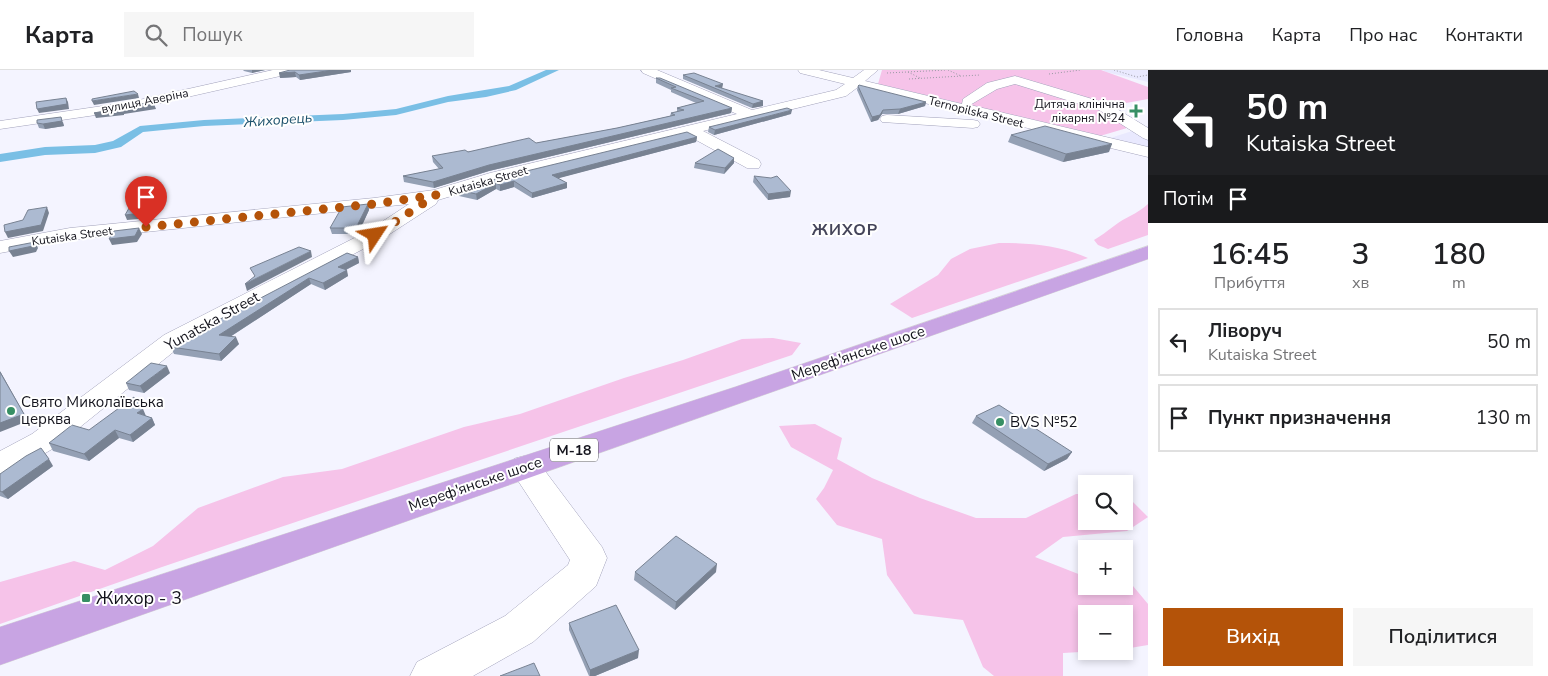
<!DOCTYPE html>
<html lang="uk">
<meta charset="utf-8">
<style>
:root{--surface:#fff;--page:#f6f6f6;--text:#202124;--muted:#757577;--line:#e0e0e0;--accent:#b45309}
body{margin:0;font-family:"Nunito Sans",sans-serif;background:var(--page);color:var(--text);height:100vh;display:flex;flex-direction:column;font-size:19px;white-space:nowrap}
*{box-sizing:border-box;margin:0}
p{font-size:16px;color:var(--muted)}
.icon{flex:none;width:28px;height:28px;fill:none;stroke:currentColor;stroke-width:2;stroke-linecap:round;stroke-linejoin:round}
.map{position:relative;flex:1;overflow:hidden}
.drawer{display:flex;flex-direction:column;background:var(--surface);width:400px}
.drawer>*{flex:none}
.top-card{background:#202124;color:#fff;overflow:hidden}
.controls{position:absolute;left:1078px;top:405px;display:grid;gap:10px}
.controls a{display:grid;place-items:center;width:55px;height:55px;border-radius:0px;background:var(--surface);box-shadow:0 2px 8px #0003;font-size:25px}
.pin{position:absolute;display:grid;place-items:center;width:42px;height:42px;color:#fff;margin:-51px -21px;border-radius:50% 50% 50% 0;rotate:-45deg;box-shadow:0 0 5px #0007}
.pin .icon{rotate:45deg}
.me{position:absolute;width:55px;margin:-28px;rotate:57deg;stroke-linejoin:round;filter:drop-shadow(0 0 4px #0008)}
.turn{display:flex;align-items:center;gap:18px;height:105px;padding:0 15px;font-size:22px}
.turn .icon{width:65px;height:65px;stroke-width:2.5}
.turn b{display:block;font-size:35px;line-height:42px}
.then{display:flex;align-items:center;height:48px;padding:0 15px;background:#0003;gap:10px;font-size:19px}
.eta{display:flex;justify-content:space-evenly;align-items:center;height:85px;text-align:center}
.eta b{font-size:30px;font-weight:600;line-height:35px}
.primary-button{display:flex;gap:10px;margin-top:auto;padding:10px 15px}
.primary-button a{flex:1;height:58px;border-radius:0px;background:var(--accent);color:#fff;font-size:20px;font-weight:600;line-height:58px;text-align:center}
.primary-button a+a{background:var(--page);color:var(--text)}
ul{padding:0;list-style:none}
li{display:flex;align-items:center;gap:15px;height:68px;margin:0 10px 8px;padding:0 5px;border:2px solid var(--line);border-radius:0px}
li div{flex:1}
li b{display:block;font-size:19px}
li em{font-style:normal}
header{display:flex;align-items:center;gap:30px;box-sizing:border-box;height:70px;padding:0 25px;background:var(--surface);border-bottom:1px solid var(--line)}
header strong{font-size:24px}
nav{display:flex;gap:28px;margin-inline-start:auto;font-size:18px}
.search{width:350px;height:45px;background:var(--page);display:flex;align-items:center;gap:12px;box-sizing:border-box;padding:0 18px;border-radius:0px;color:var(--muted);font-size:19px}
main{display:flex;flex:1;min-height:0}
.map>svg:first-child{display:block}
</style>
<header>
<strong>Карта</strong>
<div class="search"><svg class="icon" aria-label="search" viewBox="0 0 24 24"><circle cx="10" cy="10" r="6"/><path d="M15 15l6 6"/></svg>Пошук</div>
<nav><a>Головна</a><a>Карта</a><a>Про нас</a><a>Контакти</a></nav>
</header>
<main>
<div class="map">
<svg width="1148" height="606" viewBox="0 0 1148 606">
<rect width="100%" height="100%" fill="#f4f4ff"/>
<g fill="#e9e9fe">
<polygon points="1103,0 1148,0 1148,12 1106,2"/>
<polygon points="1148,56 1148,81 1104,70"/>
</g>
<g fill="#f6c3e9">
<polygon points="882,0 1101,0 1148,17 1148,29 1104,37 1127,58 1100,66 878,14"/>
<path d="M1148 134V165L1108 179 1098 175 1094 170C1101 166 1107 161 1114 156 1125 147 1136 145 1148 134Z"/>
<path d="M999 173C1029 173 1059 175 1088 188L912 248 890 234 938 205 951 189 970 179Z"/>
<polygon points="773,268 801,273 792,285 162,497 0,554 0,512 74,491 105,500 153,476 198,438 283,407 342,399 464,357 520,344 624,308 683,290 742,269"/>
<polygon points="815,354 842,368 837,389 872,408 920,428 976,448 1026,448 1076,424 1086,424 1086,451 1124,451 1124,427 1129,428 1148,447 1127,461 1063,467 1035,487 1086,507 1086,516 1124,516 1124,514 1133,516 1148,534 1148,575 1124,579 1124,544 1086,544 1086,581 1098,581 1063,583 1063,606 994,606 983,597 963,550 914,544 887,505 882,469 837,455 816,429 824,418 833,400 791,377 779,356"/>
</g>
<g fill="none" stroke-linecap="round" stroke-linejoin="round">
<polygon fill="#7abfe5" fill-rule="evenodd" points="546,0 559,0 516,20 486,27 448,32 396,45 343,50 204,56 143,62 121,77 95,83 45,85 0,92 0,84 45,77 95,75 113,71 140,56 204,50 343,44 396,39 448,26 509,16"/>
<defs>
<g id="minor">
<polygon points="273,0 295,0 289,4 130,40 0,59 0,51 130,32"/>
<polygon points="641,0 657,0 752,40 836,20 845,14 800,3 798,0 819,0 853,8 864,0 878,0 865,11 962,34 963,29 987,13 1015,6 1109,34 1148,58 1148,70 1143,68 1099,40 1015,14 997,19 970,35 1148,77 1148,87 858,17 846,26 703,61 759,90 761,94 759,98 747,98 687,65 502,111 438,130 436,134 382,169 182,275 54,378 11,403 0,406 0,381 32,364 164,265 368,161 409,134 70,170 0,183 0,171 70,158 374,128 434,120 490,103 737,44 643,3"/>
<polygon points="887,45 973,50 978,51 980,54 978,57 973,58 882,52 880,49 882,46"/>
<polygon points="525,386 536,389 602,477 607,488 596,516 533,572 473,606 410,606 417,592 505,546 568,495 570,490 509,397 514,389"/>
</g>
<polygon id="highway" points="1148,176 1148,189 0,595 0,557 735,317"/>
</defs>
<use href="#minor" stroke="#a2a2bb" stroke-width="1"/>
<use href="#highway" stroke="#d5d5d6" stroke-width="1"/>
<g stroke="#9999a3" stroke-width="1" stroke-dasharray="1 2" stroke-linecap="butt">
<polyline points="948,0 961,6"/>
<polyline points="1114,0 1137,7 1148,5"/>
<polyline points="908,2 920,8"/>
<polyline points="887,3 947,0"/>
<polyline points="1049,4 1081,0"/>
<polyline points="909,9 980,5"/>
</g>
<use href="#minor" fill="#fff" fill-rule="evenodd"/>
<use href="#highway" fill="#c8a4e3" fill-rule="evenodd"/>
</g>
<g fill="#94a0b4">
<polygon points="243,0 265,0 252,3 244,1"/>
<polygon points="290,0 351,0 351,2 300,10 296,7 280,8"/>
<polygon points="683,5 722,19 763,31 763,36 752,38 683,9"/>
<polygon points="656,8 732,38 731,43 489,101 434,118 404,112 403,106 439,99 433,92 432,86 536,73 617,58 670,46 671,43 677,42 677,38 696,33 671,22 671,20 656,13"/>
<polygon points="858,16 926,32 925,36 898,44 882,44 878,50 871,52 857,20"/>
<polygon points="791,44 714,65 708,62 709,57"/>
<polygon points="63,52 64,56 45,59 39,58 37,53"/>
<polygon points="1011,65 1109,82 1063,92 1008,72"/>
<polygon points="697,67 696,72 558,108 567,113 567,118 532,128 514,117 500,121 496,119 477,130 459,126 459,120"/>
<polygon points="695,93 734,93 724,104 694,98"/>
<polygon points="754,106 790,127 768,130 753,112"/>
<polygon points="368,134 369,140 358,164 332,164 330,158"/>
<polygon points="347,183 358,187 359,193 346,200 348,206 325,220 311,214 230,267 239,274 221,291 174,284 171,277"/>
<polygon points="170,303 144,323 129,320 126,313"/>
<polygon points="146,346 152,348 155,355 133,372 119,368 89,391 53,381 49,373 89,360"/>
<polygon points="976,346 1072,382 1067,389 1044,401 972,353"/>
<polygon points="53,396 8,429 0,426 0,404"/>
<polygon points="635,502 716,502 675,540 634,510"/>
<polygon points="569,553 638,588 595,606 589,606 569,560"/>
</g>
<g fill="#788292">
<polygon points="252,0 265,0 252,3"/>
<polygon points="333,0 351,0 351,2 300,10 299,5"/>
<polygon points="295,2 296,7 280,8 279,3"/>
<polygon points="723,14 722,19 715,16"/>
<polygon points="138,24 139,28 94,35 92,31"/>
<polygon points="66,28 68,32 69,39 39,43 37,39"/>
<polygon points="763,31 763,36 752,38 753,34"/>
<polygon points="926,32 925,36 898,44 900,39"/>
<polygon points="154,34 156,39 124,44 124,45 96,48 94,43"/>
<polygon points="732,38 731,43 489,101 434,118 433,112 489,95"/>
<polygon points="792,40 791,44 714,65 715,60"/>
<polygon points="883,40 882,44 878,50 871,52 872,47"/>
<polygon points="61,47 64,56 45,59 43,54"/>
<polygon points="697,67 696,72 552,110 552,105"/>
<polygon points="1112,74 1109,82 1063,92 1066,84"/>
<polygon points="734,88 734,93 724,104 725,98"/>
<polygon points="514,111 514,117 500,121 500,115"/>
<polygon points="496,113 496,119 477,130 476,124"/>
<polygon points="567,113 567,118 532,128 532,123"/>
<polygon points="791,121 790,127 768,130 768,124"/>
<polygon points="155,131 158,137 151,148 127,150 125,145"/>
<polygon points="368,134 369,140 358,164 356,158"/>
<polygon points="47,137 49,143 43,161 8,168 5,162"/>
<polygon points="139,158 142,164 137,172 112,175 109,169"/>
<polygon points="35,172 38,178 36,182 13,187 9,181"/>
<polygon points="311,181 312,187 247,221 245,214"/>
<polygon points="358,187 359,193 339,203 338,197"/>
<polygon points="347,200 348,206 325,220 323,213"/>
<polygon points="309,208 311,214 222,272 219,265"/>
<polygon points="236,267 239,274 221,291 219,284"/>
<polygon points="167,296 170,303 144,323 140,316"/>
<polygon points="0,301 28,351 0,362"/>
<polygon points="143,339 146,346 137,343"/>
<polygon points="152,348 155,355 133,372 130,365"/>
<polygon points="115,360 119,368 89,391 84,384"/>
<polygon points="1072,382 1067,389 1044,401 1048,394"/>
<polygon points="49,389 53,396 8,429 2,422"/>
<polygon points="717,494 716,502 675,540 676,532"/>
<polygon points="639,580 638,588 595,606 590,606 590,600"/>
</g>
<g fill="#acbad1" stroke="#788292">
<polygon points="290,0 333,0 299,5 295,2 279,3"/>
<polygon points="694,3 723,14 715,16 763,31 753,34 683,5"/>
<polygon points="656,8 660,8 732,38 489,95 433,112 403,106 443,98 432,86 465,80 468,82 529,68 536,73 617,58 675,45 671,43 684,40 677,38 704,31 671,18 676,17"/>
<polygon points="859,15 926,32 900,39 883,40 880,45 872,47 858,16"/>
<polygon points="134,21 138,24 92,31 92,29"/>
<polygon points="66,28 67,34 37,39 36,32"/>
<polygon points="151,32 154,34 122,39 123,40 94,43"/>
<polygon points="787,38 792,40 715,60 709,57"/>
<polygon points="61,47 62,51 43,54 37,53 37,50"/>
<polygon points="1045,56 1112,74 1066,84 1011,65"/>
<polygon points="687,62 697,67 552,105 567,113 532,123 514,111 500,115 496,113 476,124 459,120 502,107"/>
<polygon points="718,79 734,88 725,98 695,93"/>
<polygon points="754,106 771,108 777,106 791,121 768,124"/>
<polygon points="155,131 149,142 125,145 132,133"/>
<polygon points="368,134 356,158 330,158 342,137"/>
<polygon points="47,137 41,155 5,162 4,155 23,150 28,140"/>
<polygon points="139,158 135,166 109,169 114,161"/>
<polygon points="35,172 33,176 9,181 9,177"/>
<polygon points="299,177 311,181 245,214 255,206 250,198"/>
<polygon points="347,183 358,187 338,197 347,200 323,213 309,208 219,265 236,267 219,284 171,277 180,270"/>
<polygon points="151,293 167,296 140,316 126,313"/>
<polygon points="0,302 24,344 0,353"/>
<polygon points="134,327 143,339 137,343 152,348 130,365 115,360 84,384 49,373 72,355 89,360"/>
<polygon points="999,335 1072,382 1048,394 976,346"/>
<polygon points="41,378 49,389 2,422 0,421 0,404 26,386"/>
<polygon points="676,466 717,494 676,532 635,502"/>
<polygon points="616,535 639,580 590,600 569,553"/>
<polygon points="534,593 540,606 500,606"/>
</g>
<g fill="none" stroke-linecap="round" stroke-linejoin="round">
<polyline stroke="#b45309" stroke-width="9" stroke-dasharray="0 16.2" points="146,157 374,134 436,125 375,165"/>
</g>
<g fill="#378f64" stroke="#fff" stroke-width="2">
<path d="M1133.5 33.5h5v5h5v5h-5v5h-5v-5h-5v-5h5z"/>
<circle cx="11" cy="341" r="5"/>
<circle cx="1000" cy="352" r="5"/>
<rect x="81" y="523" width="10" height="10" rx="2.5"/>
</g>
<g text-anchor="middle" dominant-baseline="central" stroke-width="4" stroke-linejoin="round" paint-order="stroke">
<g font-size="12" fill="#13131c" stroke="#fff">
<text transform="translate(145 31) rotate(-11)">вулиця Аверіна</text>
<text transform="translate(976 42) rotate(14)">Ternopilska Street</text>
<text transform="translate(488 111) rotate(-16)">Kutaiska Street</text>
<text transform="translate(72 166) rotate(-8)">Kutaiska Street</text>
</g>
<g font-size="12" fill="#13131c" stroke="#fff" text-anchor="end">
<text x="1125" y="34">Дитяча клінічна<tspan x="1125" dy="14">лікарня №24</tspan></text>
</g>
<g font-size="14" font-style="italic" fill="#1c516c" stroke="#fff">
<text transform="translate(278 50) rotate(-4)">Жихорець</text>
</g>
<rect fill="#fff" stroke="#5a5a60" stroke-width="1" x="550" y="368.5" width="48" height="23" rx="4"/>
<g font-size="14" font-weight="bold" fill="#13131c">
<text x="574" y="380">М-18</text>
</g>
<g font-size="15" fill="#13131c" stroke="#fff">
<text transform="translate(212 251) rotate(-29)">Yunatska Street</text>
<text transform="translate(858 283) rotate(-19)">Мереф'янське шосе</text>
<text transform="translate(475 414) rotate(-19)">Мереф'янське шосе</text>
</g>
<g font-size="15" fill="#13131c" stroke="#fff" text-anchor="start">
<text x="21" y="332">Свято Миколаївська<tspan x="21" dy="17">церква</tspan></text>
<text x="1010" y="352">BVS №52</text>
</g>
<g font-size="16" font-weight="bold" letter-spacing="1" fill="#45455a" stroke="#fff">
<text x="845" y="160">ЖИХОР</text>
</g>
<g font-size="18" fill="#13131c" stroke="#fff" text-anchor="start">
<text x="96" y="528">Жихор - 3</text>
</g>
</g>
</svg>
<div class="controls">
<a><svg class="icon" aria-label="search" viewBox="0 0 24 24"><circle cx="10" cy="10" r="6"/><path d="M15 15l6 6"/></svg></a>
<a>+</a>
<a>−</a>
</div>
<div class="pin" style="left:146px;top:157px;background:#d93025"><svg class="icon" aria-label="arrive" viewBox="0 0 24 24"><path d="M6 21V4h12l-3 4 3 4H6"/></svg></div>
<svg class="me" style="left:375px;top:165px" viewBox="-20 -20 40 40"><path d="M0-17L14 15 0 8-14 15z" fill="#b45309" stroke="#fff" stroke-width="4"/></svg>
</div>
<section class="drawer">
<div class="top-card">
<div class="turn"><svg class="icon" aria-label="left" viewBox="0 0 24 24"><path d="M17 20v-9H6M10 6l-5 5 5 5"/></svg><div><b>50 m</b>Kutaiska Street</div></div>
<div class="then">Потім<svg class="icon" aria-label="arrive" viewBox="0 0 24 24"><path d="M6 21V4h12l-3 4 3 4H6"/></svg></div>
</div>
<div class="eta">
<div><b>16:45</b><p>Прибуття</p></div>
<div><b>3</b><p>хв</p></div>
<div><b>180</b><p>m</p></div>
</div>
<ul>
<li><svg class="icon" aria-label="left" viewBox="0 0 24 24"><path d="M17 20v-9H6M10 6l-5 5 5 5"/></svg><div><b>Ліворуч</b><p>Kutaiska Street</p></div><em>50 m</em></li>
<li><svg class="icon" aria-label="arrive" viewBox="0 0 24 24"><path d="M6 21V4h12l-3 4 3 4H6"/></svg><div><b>Пункт призначення</b></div><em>130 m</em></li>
</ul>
<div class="primary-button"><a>Вихід</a><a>Поділитися</a></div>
</section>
</main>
